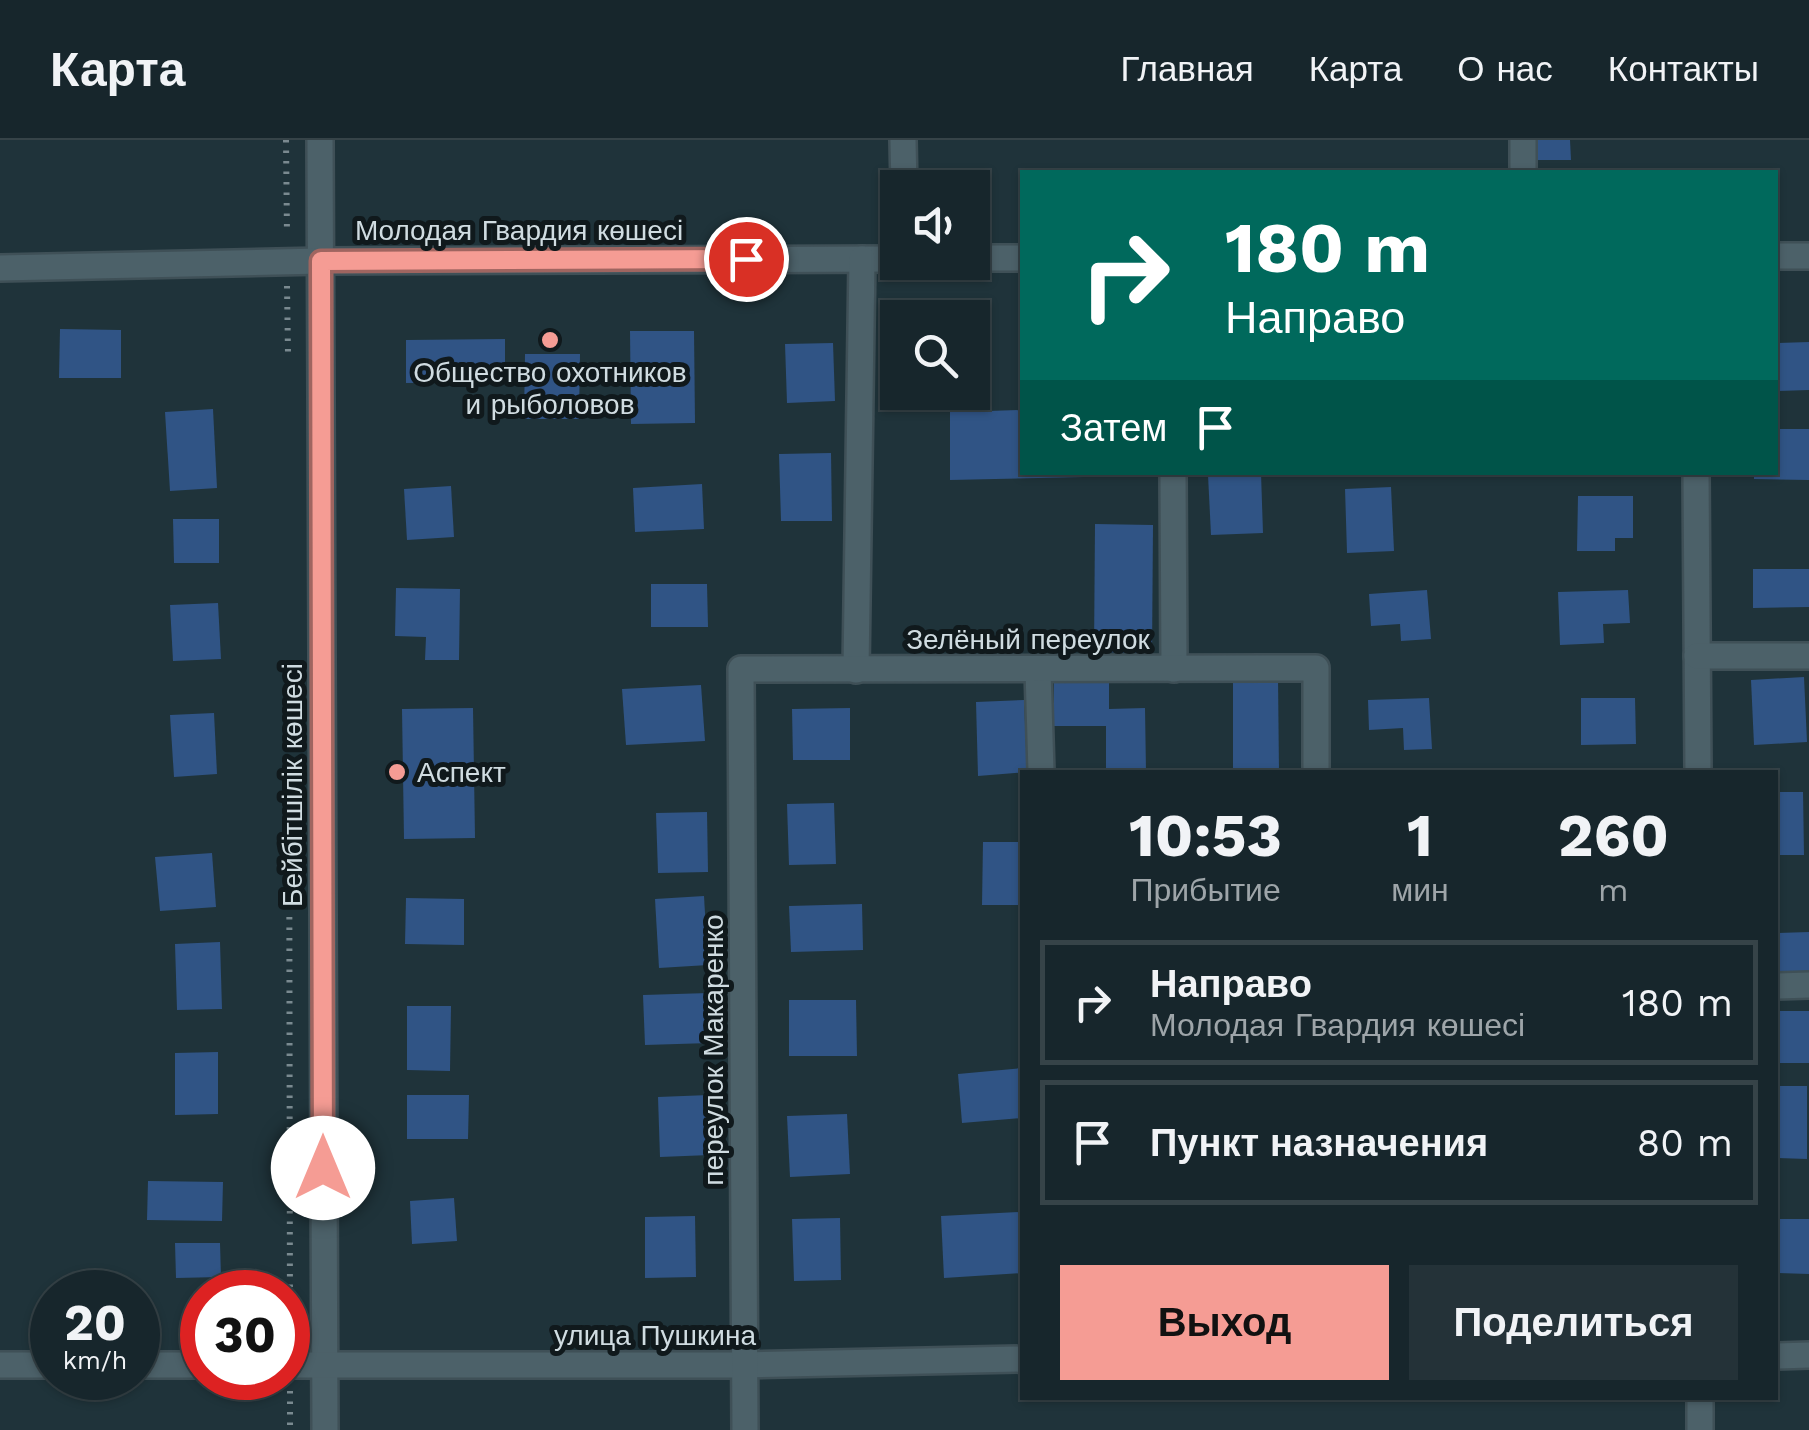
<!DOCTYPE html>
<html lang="ru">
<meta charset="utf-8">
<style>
:root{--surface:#17262c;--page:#243238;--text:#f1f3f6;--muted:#9ea5a9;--line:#364348;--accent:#f59c94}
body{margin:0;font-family:"Work Sans",sans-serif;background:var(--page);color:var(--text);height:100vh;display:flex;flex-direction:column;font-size:38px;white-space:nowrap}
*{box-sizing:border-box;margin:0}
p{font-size:32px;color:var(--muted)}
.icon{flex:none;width:55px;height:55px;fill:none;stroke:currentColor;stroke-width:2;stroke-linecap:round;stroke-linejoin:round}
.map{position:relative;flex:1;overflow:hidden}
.panel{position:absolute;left:1020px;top:630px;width:758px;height:630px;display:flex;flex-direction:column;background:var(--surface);border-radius:0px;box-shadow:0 2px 8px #0004,0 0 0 2px var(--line)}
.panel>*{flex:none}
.top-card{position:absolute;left:1020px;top:30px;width:758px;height:305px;border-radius:0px;box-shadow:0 2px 8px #0004,0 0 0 2px var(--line);background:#00695c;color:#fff;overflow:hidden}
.buttons{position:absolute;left:880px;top:30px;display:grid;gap:20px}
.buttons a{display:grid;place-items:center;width:110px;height:110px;border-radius:0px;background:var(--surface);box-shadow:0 2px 8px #0004,0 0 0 2px var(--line);font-size:50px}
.speed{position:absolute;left:30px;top:1130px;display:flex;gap:20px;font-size:50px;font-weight:700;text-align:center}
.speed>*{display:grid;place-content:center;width:130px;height:130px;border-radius:50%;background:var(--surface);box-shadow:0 2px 8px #0004,0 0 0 2px var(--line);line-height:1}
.speed small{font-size:25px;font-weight:400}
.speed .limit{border:15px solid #d22;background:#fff;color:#111}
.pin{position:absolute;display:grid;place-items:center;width:85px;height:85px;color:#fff;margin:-42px;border:5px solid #fff;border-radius:50%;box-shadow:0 2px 10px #0007}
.me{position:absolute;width:110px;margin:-55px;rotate:0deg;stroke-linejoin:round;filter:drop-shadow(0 0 8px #0008)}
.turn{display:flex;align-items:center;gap:35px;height:210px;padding:0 40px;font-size:45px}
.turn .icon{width:130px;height:130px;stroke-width:2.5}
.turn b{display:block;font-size:70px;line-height:85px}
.then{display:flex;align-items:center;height:95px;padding:0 40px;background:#0003;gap:20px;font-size:38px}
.eta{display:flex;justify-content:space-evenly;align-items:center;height:170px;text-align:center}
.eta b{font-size:60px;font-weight:700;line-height:70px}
.button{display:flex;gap:20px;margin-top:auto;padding:20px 40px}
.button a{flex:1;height:115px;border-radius:0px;background:var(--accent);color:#111;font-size:40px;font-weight:700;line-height:115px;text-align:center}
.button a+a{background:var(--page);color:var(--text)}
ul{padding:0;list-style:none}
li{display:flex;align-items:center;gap:30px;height:125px;margin:0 20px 15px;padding:0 20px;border:5px solid var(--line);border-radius:0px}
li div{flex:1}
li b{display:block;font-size:38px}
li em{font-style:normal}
header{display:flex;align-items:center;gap:60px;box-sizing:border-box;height:140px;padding:0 50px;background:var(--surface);border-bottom:2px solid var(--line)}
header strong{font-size:48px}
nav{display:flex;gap:55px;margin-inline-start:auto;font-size:35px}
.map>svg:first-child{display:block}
</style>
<header>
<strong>Карта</strong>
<nav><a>Главная</a><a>Карта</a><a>О нас</a><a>Контакты</a></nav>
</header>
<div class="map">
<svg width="1809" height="1290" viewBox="0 0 1809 1290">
<rect width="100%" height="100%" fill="#1f333a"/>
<g fill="#305485">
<polygon points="1534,0 1570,0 1571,20 1534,20"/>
<polygon points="60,189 121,190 121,238 59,238"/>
<polygon points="630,191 694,191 695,283 631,284"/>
<polygon points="505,199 505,242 406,243 406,200"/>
<polygon points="1809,202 1809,250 1775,251 1775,203"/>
<polygon points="833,203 835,261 787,263 785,204"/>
<polygon points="525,214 580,214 579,279 524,279"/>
<polygon points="988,252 988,271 1022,270 1022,332 1084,332 1084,337 950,340 950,253"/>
<polygon points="213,269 217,348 170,351 165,272"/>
<polygon points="1775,289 1809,289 1809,340 1754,339 1754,332 1775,332"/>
<polygon points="831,313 832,381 781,381 779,314"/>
<polygon points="1261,333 1263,393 1211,395 1208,335"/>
<polygon points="702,344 704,389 635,392 633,348"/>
<polygon points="451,346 454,397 407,400 404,349"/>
<polygon points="1391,347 1394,411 1347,413 1345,349"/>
<polygon points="1578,356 1633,356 1633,398 1615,398 1615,411 1577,411"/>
<polygon points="173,379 219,379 219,423 174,423"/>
<polygon points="1095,384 1153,385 1152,513 1094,512"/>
<polygon points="1753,429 1809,429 1809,467 1753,468"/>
<polygon points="651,444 707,444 708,487 651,487"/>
<polygon points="396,448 460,449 459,520 425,520 426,497 395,496"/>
<polygon points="1427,450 1431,499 1401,501 1400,484 1371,486 1369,454"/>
<polygon points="1628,450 1630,483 1603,484 1604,503 1560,505 1558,452"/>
<polygon points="218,463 221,519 173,521 170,465"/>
<polygon points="1233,537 1278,537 1279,632 1233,632"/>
<polygon points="1804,537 1807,602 1754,605 1751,540"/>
<polygon points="1054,543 1109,543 1109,569 1145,568 1146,632 1106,632 1106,586 1054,586"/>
<polygon points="701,545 705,601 626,605 622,549"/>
<polygon points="1429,558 1432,609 1404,610 1403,588 1369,590 1368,560"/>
<polygon points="1581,558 1635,558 1636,604 1581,605"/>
<polygon points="1024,560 1027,632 978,636 976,562"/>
<polygon points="473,568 475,698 404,699 402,569"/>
<polygon points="850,568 850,620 793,620 792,569"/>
<polygon points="214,573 217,634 174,637 170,575"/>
<polygon points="1775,652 1803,652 1804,715 1775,715"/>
<polygon points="834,663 836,724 789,725 787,664"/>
<polygon points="707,672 708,732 658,733 656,673"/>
<polygon points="983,702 1022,702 1022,765 982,765"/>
<polygon points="212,713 216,767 160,771 155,717"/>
<polygon points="704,756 708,825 659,828 655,759"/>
<polygon points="406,758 464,759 464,805 405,804"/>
<polygon points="862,764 863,810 791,812 789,766"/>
<polygon points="1809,792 1809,838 1775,839 1775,793"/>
<polygon points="220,802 222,869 177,870 175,804"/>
<polygon points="709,853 710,903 645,905 643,855"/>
<polygon points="789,860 856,860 857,916 789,916"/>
<polygon points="407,866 451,866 450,931 407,930"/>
<rect x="1775" y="871" width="34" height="52"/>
<polygon points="218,912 218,974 175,975 175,913"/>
<polygon points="1022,928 1022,978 962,983 958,934"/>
<polygon points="1775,946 1807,946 1807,1019 1775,1018"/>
<polygon points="407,955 469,955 468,999 407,999"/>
<polygon points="709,955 710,1015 660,1017 658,957"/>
<polygon points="847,974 850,1034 790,1037 787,976"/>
<polygon points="148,1041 223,1042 222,1081 147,1080"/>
<polygon points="454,1058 457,1101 412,1104 410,1061"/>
<polygon points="1019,1072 1022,1133 944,1138 941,1076"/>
<polygon points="695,1076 696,1137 645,1138 645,1077"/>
<polygon points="840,1078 841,1140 794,1141 792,1079"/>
<polygon points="1775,1079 1809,1079 1809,1134 1775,1133"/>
<polygon points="175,1103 220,1103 221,1137 176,1138"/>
</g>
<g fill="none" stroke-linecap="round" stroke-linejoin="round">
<defs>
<g id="minor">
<polyline points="320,0 325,1290"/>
<polyline points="903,0 904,48"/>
<polyline points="1523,0 1523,32"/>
<polyline points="1775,116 1809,116"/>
<polyline points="972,118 1022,118"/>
<polyline points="0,128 321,121 898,119"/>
<polyline points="1173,332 1174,529"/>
<polyline points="1696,332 1698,632"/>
<polyline points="1697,516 1809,516"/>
<polyline points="856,530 862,119"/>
<polyline points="1038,530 1041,632"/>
<polyline points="1775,846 1809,845"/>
<polyline points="1775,1216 1809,1215"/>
<polyline points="0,1225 52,1225"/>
<polyline points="138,1225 202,1225"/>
<polyline points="288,1225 744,1225 1022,1219"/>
<polyline points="1700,1258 1700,1290"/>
<polyline points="745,1290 741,529 1316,528 1316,632"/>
</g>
</defs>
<use href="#minor" stroke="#3f5057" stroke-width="30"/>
<g stroke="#7a8a90" stroke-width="6" stroke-dasharray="2.5 8" stroke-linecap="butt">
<polyline points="286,0 287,94"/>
<polyline points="287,146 288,214"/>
<polyline points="289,546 290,1199"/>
<polyline points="290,1251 290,1290"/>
</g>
<use href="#minor" stroke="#4c6169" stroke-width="25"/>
</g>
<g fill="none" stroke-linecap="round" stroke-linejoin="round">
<defs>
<polyline id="route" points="323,1028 321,121 746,119"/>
</defs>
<use href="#route" stroke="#9f6560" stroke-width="25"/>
<use href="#route" stroke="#f59c94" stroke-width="18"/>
</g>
<g fill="#f59c94" stroke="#10191c" stroke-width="4">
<circle cx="550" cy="200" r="10"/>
<circle cx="397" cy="632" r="10"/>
</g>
<g text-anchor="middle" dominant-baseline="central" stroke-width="10" stroke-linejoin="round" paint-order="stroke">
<g font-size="28" fill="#d0dce1" stroke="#10191c">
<text x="519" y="90">Молодая Гвардия көшесі</text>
<text x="1028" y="499">Зелёный переулок</text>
<text transform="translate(292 645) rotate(-90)">Бейбітшілік көшесі</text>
<text transform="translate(713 910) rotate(-90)">переулок Макаренко</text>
<text x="655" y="1195">улица Пушкина</text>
</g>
<g font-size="28" fill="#d0dce1" stroke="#10191c">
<text x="550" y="232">Общество охотников<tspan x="550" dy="32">и рыболовов</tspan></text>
<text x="417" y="632" text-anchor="start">Аспект</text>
</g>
</g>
</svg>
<div class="buttons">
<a><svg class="icon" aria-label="sound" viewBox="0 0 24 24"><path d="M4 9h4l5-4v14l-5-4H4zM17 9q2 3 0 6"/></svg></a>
<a><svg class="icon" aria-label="search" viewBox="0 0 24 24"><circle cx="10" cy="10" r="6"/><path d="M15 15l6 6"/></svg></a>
</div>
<div class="speed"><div>20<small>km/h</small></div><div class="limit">30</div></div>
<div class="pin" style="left:746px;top:119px;background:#d93025"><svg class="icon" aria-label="arrive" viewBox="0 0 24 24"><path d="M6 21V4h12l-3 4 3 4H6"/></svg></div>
<svg class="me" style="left:323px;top:1028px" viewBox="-20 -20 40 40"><circle r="19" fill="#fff"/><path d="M0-13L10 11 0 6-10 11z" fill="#f59c94"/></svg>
<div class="top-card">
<div class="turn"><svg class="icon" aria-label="right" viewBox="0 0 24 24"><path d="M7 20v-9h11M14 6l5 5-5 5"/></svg><div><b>180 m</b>Направо</div></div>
<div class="then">Затем<svg class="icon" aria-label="arrive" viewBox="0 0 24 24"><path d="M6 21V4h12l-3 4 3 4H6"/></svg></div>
</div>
<section class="panel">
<div class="eta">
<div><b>10:53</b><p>Прибытие</p></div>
<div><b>1</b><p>мин</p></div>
<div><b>260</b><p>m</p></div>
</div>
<ul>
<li><svg class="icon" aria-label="right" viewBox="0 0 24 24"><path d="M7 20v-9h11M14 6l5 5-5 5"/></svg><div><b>Направо</b><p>Молодая Гвардия көшесі</p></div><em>180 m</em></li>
<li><svg class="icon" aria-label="arrive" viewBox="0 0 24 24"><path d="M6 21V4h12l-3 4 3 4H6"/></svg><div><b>Пункт назначения</b></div><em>80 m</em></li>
</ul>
<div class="button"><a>Выход</a><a>Поделиться</a></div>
</section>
</div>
